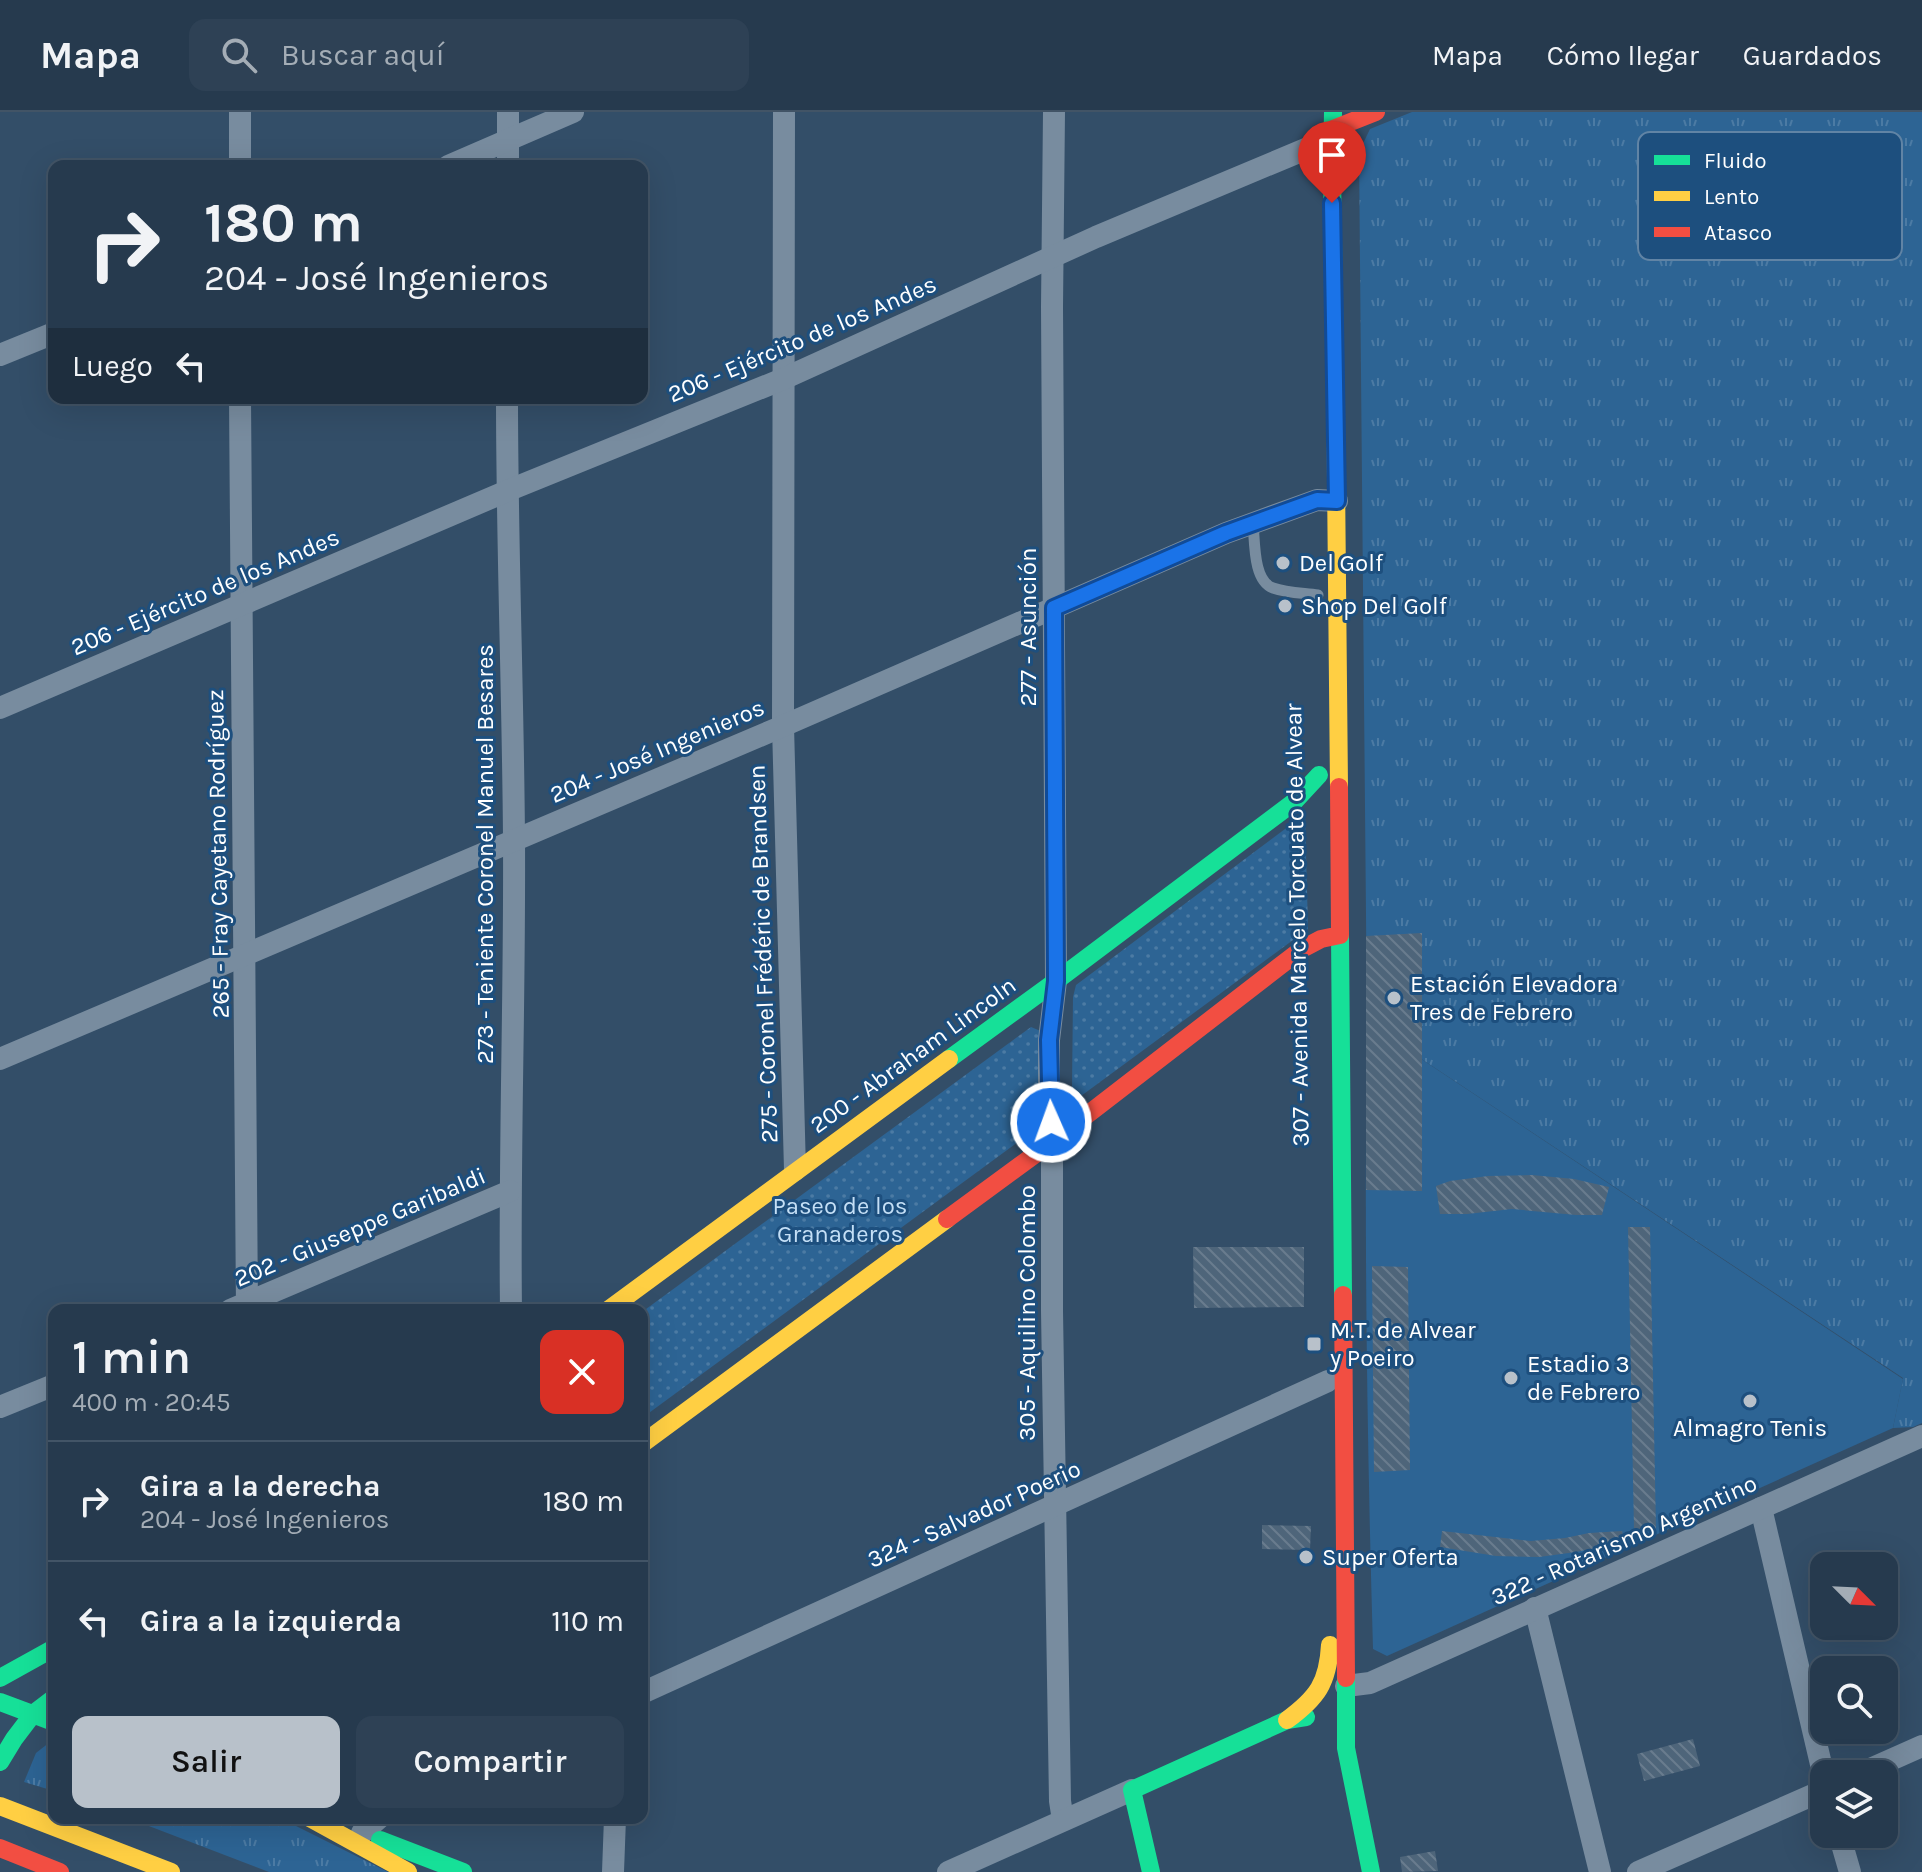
<!DOCTYPE html>
<html lang="es">
<meta charset="utf-8">
<style>
:root{--surface:#263a4e;--page:#2e4155;--text:#f1f3f6;--muted:#a4adb6;--line:#425466;--accent:#b8c1ca}
body{margin:0;font-family:Karla,sans-serif;background:var(--page);color:var(--text);height:100vh;display:flex;flex-direction:column;font-size:30px;white-space:nowrap}
*{box-sizing:border-box;margin:0}
p{font-size:26px;color:var(--muted)}
.icon{flex:none;width:44px;height:44px;fill:none;stroke:currentColor;stroke-width:2;stroke-linecap:round;stroke-linejoin:round}
.map{position:relative;flex:1;overflow:hidden}
.side{position:absolute;left:48px;top:1192px;width:600px;height:520px;display:flex;flex-direction:column;background:var(--surface);border-radius:16px;box-shadow:0 8px 32px #0002,0 0 0 2px var(--line)}
.side>*{flex:none}
.top-card{position:absolute;left:48px;top:48px;width:600px;height:244px;border-radius:16px;box-shadow:0 8px 32px #0002,0 0 0 2px var(--line);background:#263a4e;color:var(--text);overflow:hidden}
.needle{width:52px;rotate:114deg}
.tools{position:absolute;left:1810px;top:1440px;display:grid;gap:16px}
.tools a{display:grid;place-items:center;width:88px;height:88px;border-radius:16px;background:var(--surface);box-shadow:0 8px 32px #0002,0 0 0 2px var(--line);font-size:40px}
.pin{position:absolute;display:grid;place-items:center;width:68px;height:68px;color:#fff;margin:-82px -34px;border-radius:50% 50% 50% 0;rotate:-45deg;box-shadow:0 0 8px #0007}
.pin .icon{rotate:45deg}
.me{position:absolute;width:88px;margin:-44px;rotate:358deg;stroke-linejoin:round;filter:drop-shadow(0 0 6px #0008)}
.turn{display:flex;align-items:center;gap:28px;height:168px;padding:0 24px;font-size:36px}
.turn .icon{width:104px;height:104px;stroke-width:2.5}
.turn b{display:block;font-size:56px;line-height:68px}
.then{display:flex;align-items:center;height:76px;padding:0 24px;background:#0003;gap:16px;font-size:30px}
.round{display:grid;place-items:center;flex:none;width:84px;height:84px;border-radius:16px;background:var(--page)}
.overview{display:flex;align-items:center;justify-content:space-between;height:136px;padding:0 24px}
h1{font-size:48px;font-weight:600;line-height:60px}
.action{display:flex;gap:16px;margin-top:auto;padding:16px 24px}
.action a{flex:1;height:92px;border-radius:16px;background:var(--accent);color:#111;font-size:32px;font-weight:600;line-height:92px;text-align:center}
.action a+a{background:var(--page);color:var(--text)}
ul{padding:0;list-style:none}
li{display:flex;align-items:center;gap:24px;height:120px;padding:0 24px;border-top:2px solid var(--line)}
li div{flex:1}
li b{display:block;font-size:30px}
li em{font-style:normal}
header{display:flex;align-items:center;gap:48px;box-sizing:border-box;height:112px;padding:0 40px;background:var(--surface);border-bottom:2px solid var(--line)}
header strong{font-size:38px}
nav{display:flex;gap:44px;margin-inline-start:auto;font-size:28px}
.search{width:560px;height:72px;background:var(--page);display:flex;align-items:center;gap:20px;box-sizing:border-box;padding:0 28px;border-radius:16px;color:var(--muted);font-size:30px}
.map>svg:first-child{display:block}
</style>
<header>
<strong>Mapa</strong>
<div class="search"><svg class="icon" aria-label="search" viewBox="0 0 24 24"><circle cx="10" cy="10" r="6"/><path d="M15 15l6 6"/></svg>Buscar aquí</div>
<nav><a>Mapa</a><a>Cómo llegar</a><a>Guardados</a></nav>
</header>
<div class="map">
<svg width="1922" height="1760" viewBox="0 0 1922 1760">
<defs>
<pattern id="grass-tufts" width="24" height="20" patternUnits="userSpaceOnUse" patternTransform="scale(2)"><rect width="24" height="20" fill="#2d6494"/><path d="M3 7l-1-3M5 7V3M7 7l1-3M15 17l-1-3M17 17v-4M19 17l1-3" fill="none" stroke="#4c7ba4"/></pattern>
<pattern id="park-dots" width="8" height="8" patternUnits="userSpaceOnUse" patternTransform="scale(2)"><rect width="8" height="8" fill="#2d6494"/><path d="M2 2h.1M6 6h.1" fill="none" stroke="#4c7ba4" stroke-width="1.8" stroke-linecap="round"/></pattern>
<pattern id="building-back-hatch" width="6" height="6" patternUnits="userSpaceOnUse" patternTransform="scale(2)"><rect width="6" height="6" fill="#4e657a"/><path d="M-1 5l2 2M0 0l6 6M5-1l2 2" fill="none" stroke="#697c8e"/></pattern>
</defs>
<rect width="100%" height="100%" fill="#334e68"/>
<g fill="url(#grass-tufts)">
<polygon points="1412,0 1922,0 1922,1311 1913,1315 1893,1316 1903,1266 1367,911 1359,40 1370,17"/>
<polygon points="50,1630 54,1632 54,1679 24,1670 36,1641"/>
<polygon points="128,1706 280,1706 388,1760 269,1760"/>
</g>
<g fill="url(#park-dots)">
<polygon points="1305,702 1308,817 1081,984 1076,983 1072,977 1073,885 1076,873"/>
<polygon points="1031,915 1043,920 1037,1016 642,1306 642,1200"/>
</g>
<path fill="#2d6494" d="M1367 911 1903 1267 1893 1316 1387 1544 1373 1537C1367 1329 1364 1120 1367 911Z"/>
<g fill="url(#building-back-hatch)">
<polygon points="1422,821 1422,1079 1366,1078 1366,824"/>
<polygon points="1532,1063 1574,1067 1609,1075 1602,1103 1576,1103 1512,1097 1467,1102 1440,1102 1436,1074 1450,1069 1488,1064"/>
<polygon points="1628,1115 1650,1115 1656,1417 1634,1417"/>
<polygon points="1193,1135 1304,1135 1304,1195 1194,1196"/>
<polygon points="1372,1154 1408,1155 1410,1358 1374,1360"/>
<polygon points="1262,1413 1311,1414 1310,1438 1262,1437"/>
<polygon points="1442,1419 1531,1429 1565,1426 1589,1421 1622,1419 1625,1430 1576,1440 1539,1445 1496,1444 1440,1435"/>
<polygon points="1693,1627 1700,1654 1644,1669 1637,1642"/>
<polygon points="1435,1739 1438,1759 1402,1760 1400,1745"/>
</g>
<g fill="none" stroke-linecap="round" stroke-linejoin="round">
<path stroke="#788c9f" stroke-width="11" d="M1253 411C1255 430 1253 469 1273 476 1287 481 1304 481 1318 483"/>
<g stroke="#788c9f" stroke-width="22">
<polyline points="240,0 240,54"/>
<polyline points="508,0 508,54"/>
<polyline points="784,0 783,614 795,1058"/>
<polyline points="1054,0 1052,195 1056,869 1049,928 1049,990 1052,1030 1052,1199 1060,1689 1063,1708"/>
<polyline points="448,54 573,0"/>
<polyline points="0,243 54,221"/>
<polyline points="240,286 247,1198"/>
<path d="M507 286C507 433 513 580 514 727 515 884 509 1041 511 1198"/>
<polyline points="0,596 507,379 783,267 1096,125 1313,34"/>
<polyline points="0,947 783,614 1226,421 1317,388 1337,389"/>
<polyline points="230,1198 510,1079"/>
<polyline points="0,1295 54,1273"/>
<polyline points="1761,1396 1824,1665"/>
<polyline points="1535,1496 1600,1760"/>
<polyline points="1346,1574 1370,1571 1922,1324"/>
<polyline points="642,1581 1328,1269"/>
<polyline points="1859,1662 1922,1634"/>
<polyline points="362,1721 379,1706"/>
<polyline points="1839,1722 1850,1760"/>
<polyline points="613,1760 615,1706"/>
<polyline points="948,1760 1132,1678"/>
<polyline points="1638,1760 1824,1678"/>
</g>
<g stroke="#16e098" stroke-width="18">
<polyline points="1333,0 1332,61 1335,264"/>
<polyline points="1340,823 1343,1183"/>
<polyline points="949,947 1056,869 1294,690 1319,663"/>
<polyline points="0,1566 54,1536"/>
<polyline points="1346,1566 1346,1636 1371,1760"/>
<polyline points="0,1590 51,1609"/>
<polyline points="33,1602 54,1586"/>
<polyline points="0,1650 14,1627 33,1602"/>
<polyline points="380,1728 463,1760"/>
<polyline points="1151,1760 1132,1678 1287,1608 1306,1605"/>
</g>
<g stroke="#ffcf43" stroke-width="18">
<polyline points="1335,264 1339,675"/>
<polyline points="608,1198 949,947"/>
<polyline points="642,1332 947,1107"/>
<path d="M1287 1608C1317 1586 1328 1571 1330 1533"/>
<polyline points="0,1694 171,1760"/>
<polyline points="310,1706 408,1760"/>
</g>
<g stroke="#f24e42" stroke-width="18">
<polyline points="1313,34 1333,17 1376,0"/>
<polyline points="947,1107 1052,1030 1302,837 1321,827 1340,823 1339,675"/>
<polyline points="1343,1183 1346,1566"/>
<polyline points="0,1736 60,1760"/>
</g>
</g>
<g fill="none" stroke-linecap="round" stroke-linejoin="round">
<defs>
<polyline id="route" points="1051,1010 1049,928 1056,869 1054,496 1226,421 1317,388 1337,389 1332,91"/>
</defs>
<use href="#route" stroke="#114b97" stroke-width="20"/>
<use href="#route" stroke="#1a73e8" stroke-width="14"/>
</g>
<g fill="#b8c1ca" stroke="#1d4f7e" stroke-width="3">
<circle cx="1283" cy="451" r="8"/>
<circle cx="1285" cy="494" r="8"/>
<circle cx="1394" cy="886" r="8"/>
<rect x="1306" y="1224" width="16" height="16" rx="4"/>
<circle cx="1511" cy="1266" r="8"/>
<circle cx="1750" cy="1289" r="8"/>
<circle cx="1306" cy="1445" r="8"/>
</g>
<g text-anchor="middle" dominant-baseline="central" stroke-width="6" stroke-linejoin="round" paint-order="stroke">
<g font-size="24" fill="#fff" stroke="#1d4f7e">
<text transform="translate(802 227) rotate(-23)">206 - Ejército de los Andes</text>
<text transform="translate(205 480) rotate(-23)">206 - Ejército de los Andes</text>
<text transform="translate(1028 515) rotate(-90)">277 - Asunción</text>
<text transform="translate(657 639) rotate(-23)">204 - José Ingenieros</text>
<text transform="translate(218 742) rotate(-91)">265 - Fray Cayetano Rodríguez</text>
<text transform="translate(485 742) rotate(-90)">273 - Teniente Coronel Manuel Besares</text>
<text transform="translate(1297 813) rotate(-91)">307 - Avenida Marcelo Torcuato de Alvear</text>
<text transform="translate(763 842) rotate(-92)">275 - Coronel Frédéric de Brandsen</text>
<text transform="translate(913 943) rotate(-36)">200 - Abraham Lincoln</text>
<text transform="translate(360 1115) rotate(-23)">202 - Giuseppe Garibaldi</text>
<text transform="translate(1027 1201) rotate(-90)">305 - Aquilino Colombo</text>
<text transform="translate(974 1402) rotate(-24)">324 - Salvador Poerio</text>
<text transform="translate(1624 1428) rotate(-24)">322 - Rotarismo Argentino</text>
</g>
<g font-size="24" fill="#fff" stroke="#1d4f7e" text-anchor="start">
<text x="1299" y="451">Del Golf</text>
<text x="1301" y="494">Shop Del Golf</text>
<text x="1410" y="872">Estación Elevadora<tspan x="1410" dy="28">Tres de Febrero</tspan></text>
<text x="1330" y="1218">M.T. de Alvear<tspan x="1330" dy="28">y Poeiro</tspan></text>
<text x="1527" y="1252">Estadio 3<tspan x="1527" dy="28">de Febrero</tspan></text>
<text x="1750" y="1316" text-anchor="middle">Almagro Tenis</text>
<text x="1322" y="1445">Super Oferta</text>
</g>
<g font-size="24" fill="#c4dff6" stroke="#1d4f7e">
<text x="840" y="1094">Paseo de los<tspan x="840" dy="28">Granaderos</tspan></text>
</g>
</g>
<rect x="1638" y="20" width="264" height="128" rx="12" fill="#1d4f7e" stroke="#6184a5" stroke-width="2"/>
<rect x="1654" y="43" width="36" height="10" fill="#16e098"/>
<rect x="1654" y="79" width="36" height="10" fill="#ffcf43"/>
<rect x="1654" y="115" width="36" height="10" fill="#f24e42"/>
<g font-size="22" fill="#fff">
<text x="1704" y="56">Fluido</text>
<text x="1704" y="92">Lento</text>
<text x="1704" y="128">Atasco</text>
</g>
</svg>
<div class="tools">
<a><svg class="needle" viewBox="-14 -14 28 28"><path d="M0-13l5 13h-10z" fill="#e53935"/><path d="M0 13l5-13h-10z" fill="#a4adb6"/></svg></a>
<a><svg class="icon" aria-label="search" viewBox="0 0 24 24"><circle cx="10" cy="10" r="6"/><path d="M15 15l6 6"/></svg></a>
<a><svg class="icon" aria-label="layers" viewBox="0 0 24 24"><path d="M12 4l9 5-9 5-9-5zM3 14l9 5 9-5"/></svg></a>
</div>
<div class="pin" style="left:1332px;top:91px;background:#d93025"><svg class="icon" aria-label="arrive" viewBox="0 0 24 24"><path d="M6 21V4h12l-3 4 3 4H6"/></svg></div>
<svg class="me" style="left:1051px;top:1010px" viewBox="-20 -20 40 40"><circle r="17" fill="#1a73e8" stroke="#fff" stroke-width="3"/><path d="M0-11L8 9 0 5-8 9z" fill="#fff"/></svg>
<div class="top-card">
<div class="turn"><svg class="icon" aria-label="right" viewBox="0 0 24 24"><path d="M7 20v-9h11M14 6l5 5-5 5"/></svg><div><b>180 m</b>204 - José Ingenieros</div></div>
<div class="then">Luego<svg class="icon" aria-label="left" viewBox="0 0 24 24"><path d="M17 20v-9H6M10 6l-5 5 5 5"/></svg></div>
</div>
<section class="side">
<div class="overview"><div><h1>1 min</h1><p>400 m · 20:45</p></div><a class="round" style="background:#d93025;color:#fff"><svg class="icon" aria-label="close" viewBox="0 0 24 24"><path d="M6 6l12 12M18 6L6 18"/></svg></a></div>
<ul>
<li><svg class="icon" aria-label="right" viewBox="0 0 24 24"><path d="M7 20v-9h11M14 6l5 5-5 5"/></svg><div><b>Gira a la derecha</b><p>204 - José Ingenieros</p></div><em>180 m</em></li>
<li><svg class="icon" aria-label="left" viewBox="0 0 24 24"><path d="M17 20v-9H6M10 6l-5 5 5 5"/></svg><div><b>Gira a la izquierda</b></div><em>110 m</em></li>
</ul>
<div class="action"><a>Salir</a><a>Compartir</a></div>
</section>
</div>
